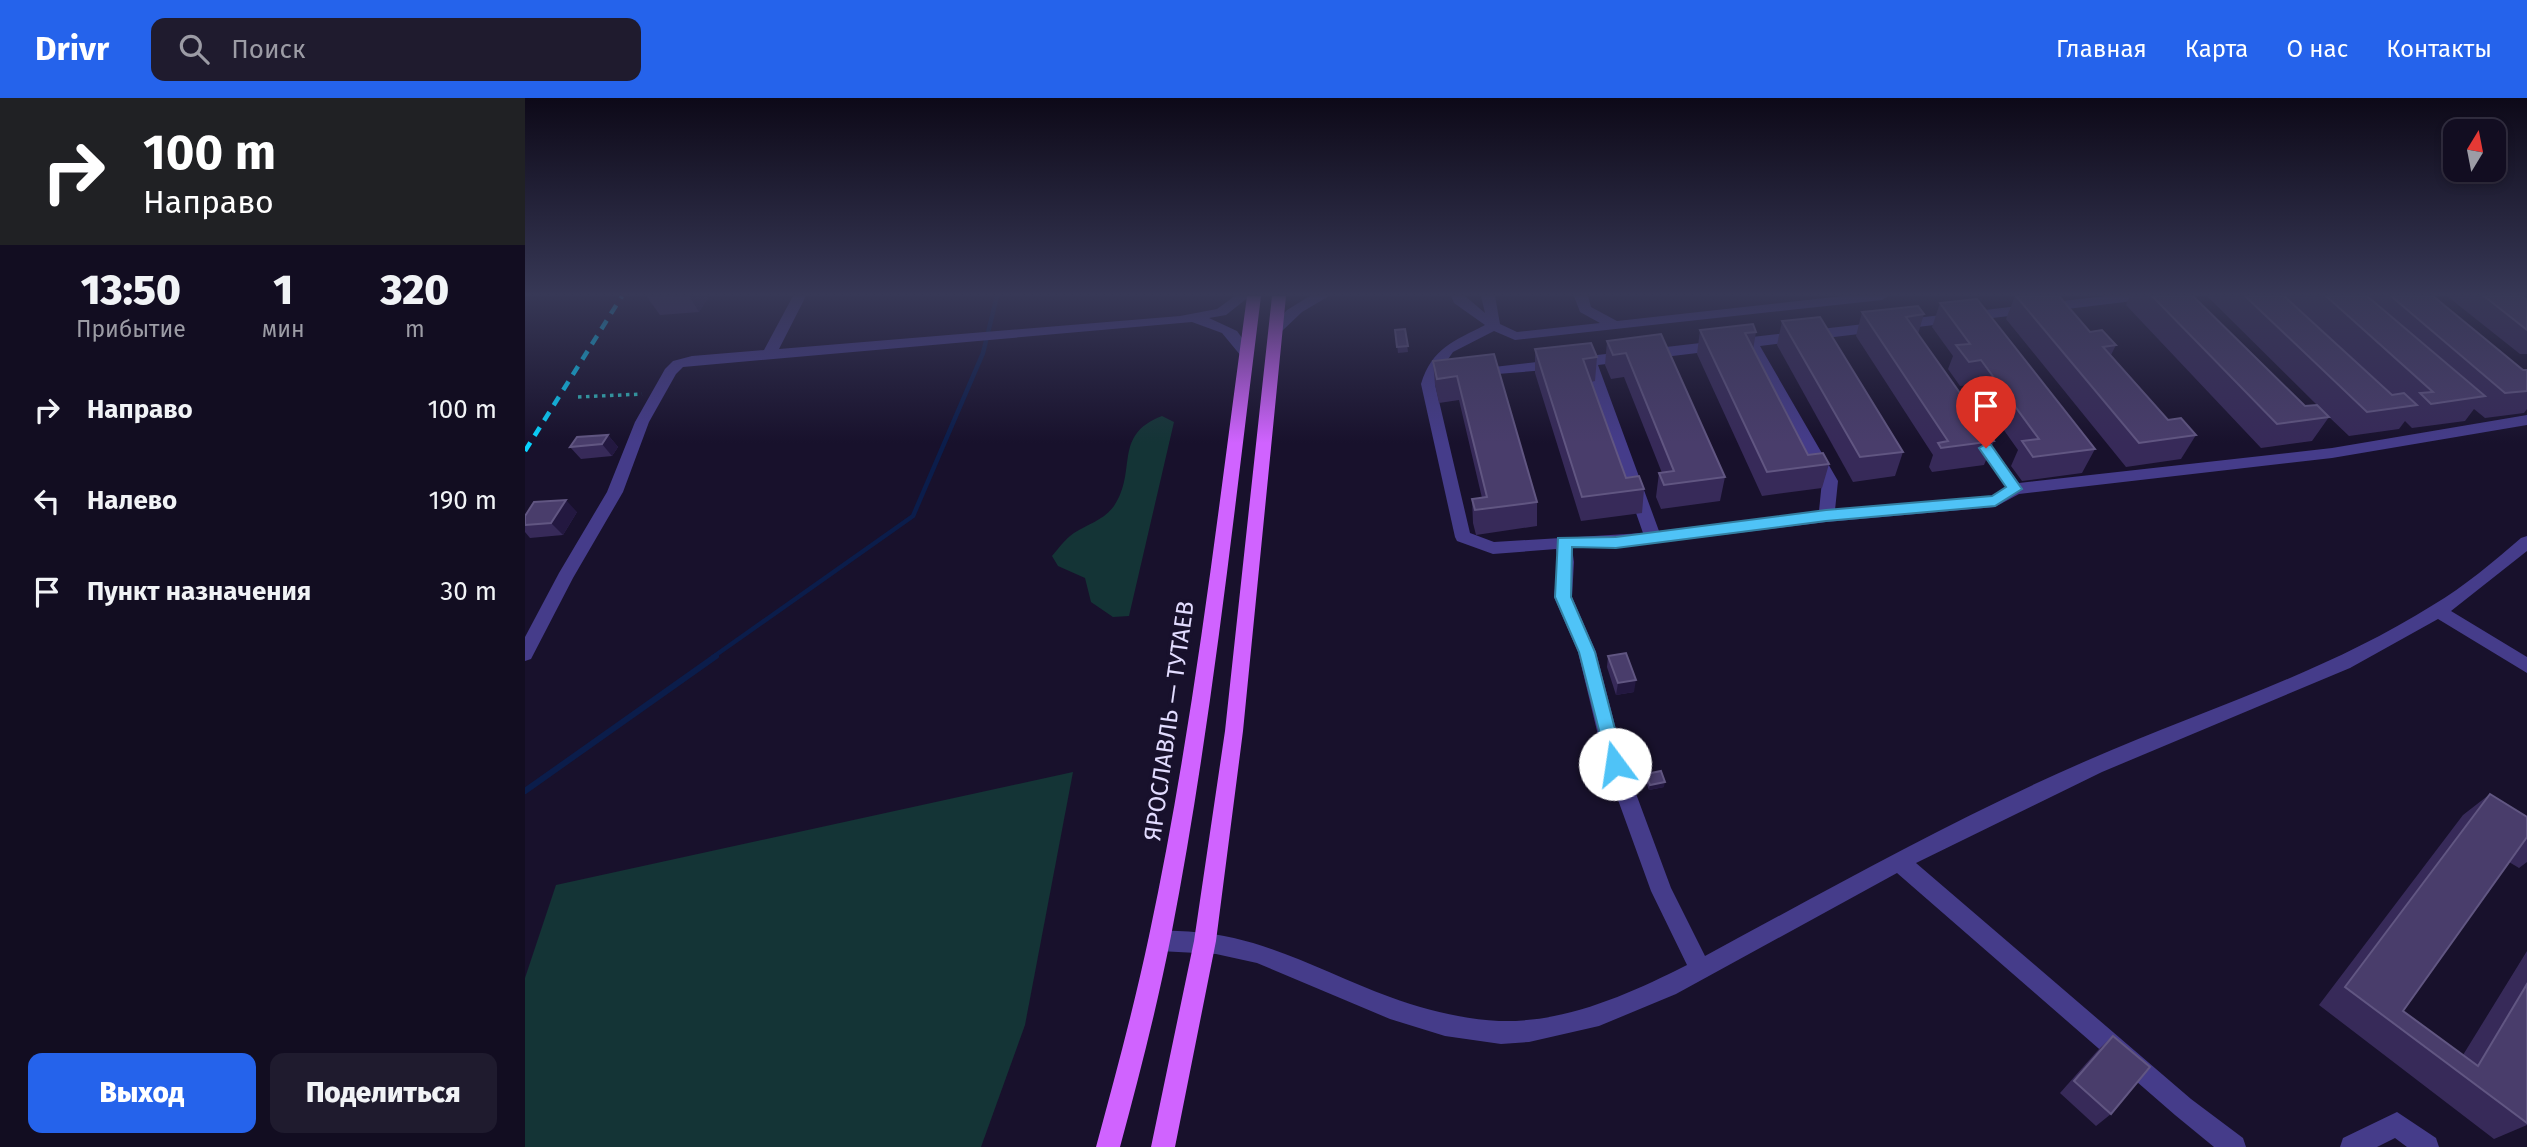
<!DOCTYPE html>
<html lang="ru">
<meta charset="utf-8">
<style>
:root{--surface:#120d21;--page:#1f1b2e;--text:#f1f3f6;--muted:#9c9ca5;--line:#312d3f;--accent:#2563eb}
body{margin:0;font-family:"Fira Sans",sans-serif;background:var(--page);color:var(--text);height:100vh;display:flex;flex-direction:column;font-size:26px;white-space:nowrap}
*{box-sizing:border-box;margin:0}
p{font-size:23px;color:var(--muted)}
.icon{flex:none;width:38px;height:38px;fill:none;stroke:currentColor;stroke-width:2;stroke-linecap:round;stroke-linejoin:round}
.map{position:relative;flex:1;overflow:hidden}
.side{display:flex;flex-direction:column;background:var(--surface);width:525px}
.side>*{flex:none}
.banner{background:#202124;color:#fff;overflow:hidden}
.needle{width:46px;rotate:10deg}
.fabs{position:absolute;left:1918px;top:21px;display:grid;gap:14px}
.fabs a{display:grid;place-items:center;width:63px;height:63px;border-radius:14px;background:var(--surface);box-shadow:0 4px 10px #0003,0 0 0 2px var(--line);font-size:35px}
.pin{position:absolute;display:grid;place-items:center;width:60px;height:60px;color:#fff;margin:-72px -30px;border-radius:50% 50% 50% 0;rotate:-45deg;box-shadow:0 0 7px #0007}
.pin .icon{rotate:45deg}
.me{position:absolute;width:77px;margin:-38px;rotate:346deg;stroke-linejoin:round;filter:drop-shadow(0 0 5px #0008)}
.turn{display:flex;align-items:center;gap:24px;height:147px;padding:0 28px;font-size:32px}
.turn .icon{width:91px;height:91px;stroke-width:2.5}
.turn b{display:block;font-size:49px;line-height:60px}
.eta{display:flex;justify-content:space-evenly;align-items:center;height:119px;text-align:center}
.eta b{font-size:42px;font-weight:800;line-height:49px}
.action{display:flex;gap:14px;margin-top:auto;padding:14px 28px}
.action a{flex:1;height:80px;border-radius:14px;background:var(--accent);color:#fff;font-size:28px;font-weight:800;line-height:80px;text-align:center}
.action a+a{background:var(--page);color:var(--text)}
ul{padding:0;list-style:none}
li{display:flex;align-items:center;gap:21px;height:91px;padding:0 28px}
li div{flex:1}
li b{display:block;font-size:26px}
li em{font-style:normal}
header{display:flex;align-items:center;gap:42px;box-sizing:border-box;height:98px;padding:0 35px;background:var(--accent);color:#fff}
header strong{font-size:33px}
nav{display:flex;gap:38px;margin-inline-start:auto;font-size:24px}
.search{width:490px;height:63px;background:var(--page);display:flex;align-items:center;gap:18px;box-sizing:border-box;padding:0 24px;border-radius:14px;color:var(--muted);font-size:26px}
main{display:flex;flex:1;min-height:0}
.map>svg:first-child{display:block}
</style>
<header>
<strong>Drivr</strong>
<div class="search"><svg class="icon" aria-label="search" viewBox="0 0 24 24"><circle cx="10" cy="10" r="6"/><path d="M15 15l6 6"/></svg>Поиск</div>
<nav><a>Главная</a><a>Карта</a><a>О нас</a><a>Контакты</a></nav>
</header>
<main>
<section class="side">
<div class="banner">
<div class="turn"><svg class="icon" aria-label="right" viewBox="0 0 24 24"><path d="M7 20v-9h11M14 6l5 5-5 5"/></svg><div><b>100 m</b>Направо</div></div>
</div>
<div class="eta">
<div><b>13:50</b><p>Прибытие</p></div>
<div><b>1</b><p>мин</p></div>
<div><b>320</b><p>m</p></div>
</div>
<ul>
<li><svg class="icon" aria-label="right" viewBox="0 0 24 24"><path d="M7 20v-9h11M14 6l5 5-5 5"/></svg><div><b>Направо</b></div><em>100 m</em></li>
<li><svg class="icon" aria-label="left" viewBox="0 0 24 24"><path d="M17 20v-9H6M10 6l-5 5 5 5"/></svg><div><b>Налево</b></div><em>190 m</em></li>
<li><svg class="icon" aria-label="arrive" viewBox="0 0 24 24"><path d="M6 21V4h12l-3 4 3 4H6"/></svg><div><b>Пункт назначения</b></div><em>30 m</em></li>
</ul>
<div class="action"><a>Выход</a><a>Поделиться</a></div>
</section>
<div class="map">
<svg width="2002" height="1049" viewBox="0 0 2002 1049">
<rect width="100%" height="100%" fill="#18112c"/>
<g fill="#143436">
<path d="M637 318 649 324 604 518 588 519 566 504 560 480 533 468 527 458C533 451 541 440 549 435 563 426 579 422 589 408 613 373 587 337 637 318Z"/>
<polygon points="548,674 500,927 456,1049 0,1049 0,880 31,787"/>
</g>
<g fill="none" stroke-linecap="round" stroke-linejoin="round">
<polyline stroke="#0b1d4b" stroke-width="4.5" points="188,559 388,418 458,255 472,198"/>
<polyline stroke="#0b1d4b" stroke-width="6" points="0,693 191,558"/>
<polyline stroke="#31bcbe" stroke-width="3.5" stroke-dasharray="3.5 4.5" stroke-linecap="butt" points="53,299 117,296"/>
<g fill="#453c8a" fill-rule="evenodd">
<polygon points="268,198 281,198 254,251 655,218 692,211 710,198 725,198 701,217 684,220 712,233 728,255 721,259 716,258 697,235 667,224 158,269 151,276 124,324 98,394 48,480 6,561 0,563 0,539 34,475 82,394 110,324 140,271 148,263 167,258 239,252"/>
<polygon points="785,198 804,198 777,214 756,234 746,234 744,231 762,212"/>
<path d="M926 198H940L960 215 956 198H970L975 226 992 234 1075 225 1055 214 1049 198H1063L1066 209 1092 223 1318 198H1363L1357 202 990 242 969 233 928 254 917 270 924 274 922 277 913 278 910 286 945 435 969 444 1118 435 1060 269 947 278 945 275 952 271 1581 198H1622L1616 202 1235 248 1313 383 1310 412 1467 398 1481 389 1443 336 1451 331 1456 333 1494 385 1807 350 2002 317V327L1807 360 1494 396 1470 409 1301 424 1091 450H1047L1049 464 1047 499 1071 554 1100 666 1146 790 1180 858C1306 790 1430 720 1561 663 1678 612 1800 575 1908 507 1940 488 1968 464 1996 440L2002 438V453L1926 513 2002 559V575L1913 521 1825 570 1577 674 1391 765 1666 1001 1718 1040 1721 1049H1689L1650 1017 1372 775 1151 896 1074 928 1004 944 976 946 920 938 865 921 732 865 691 856 634 853 626 850 623 843 626 836C639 831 655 833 669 834 740 839 799 875 865 899 900 912 937 921 974 923 1041 925 1104 896 1162 867L1126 793 1080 666 1053 554 1029 499 1033 464 1031 451 968 456 932 443 930 439 896 286C907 250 929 243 960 227L929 205ZM1222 249 1297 383 1294 413 1134 433 1073 267Z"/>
<polygon points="1872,1014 1911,1040 1914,1049 1882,1049 1870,1040 1852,1049 1815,1049 1818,1040"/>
</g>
<g fill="#d063ff" fill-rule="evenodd">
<path d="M722 198H736C709 412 687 627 646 838 632 909 614 979 595 1049H571C590 979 609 909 624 838 669 627 693 412 722 198Z"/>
<polygon points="747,198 761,198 718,633 691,843 650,1049 626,1049 669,843 700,633"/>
</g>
<polyline stroke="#08d4ff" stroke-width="4.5" stroke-dasharray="10 8" stroke-linecap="butt" points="0,353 97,198"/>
</g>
<g fill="#372a59">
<polygon points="122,198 184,198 174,214 135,217 122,199"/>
<polygon points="1490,198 1534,198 1565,234 1591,247 1586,257 1643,322 1671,337 1656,361 1601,369 1481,221"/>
<polygon points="1605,198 1668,198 1780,308 1792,307 1682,198 1908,198 1998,272 2002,272 2002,311 1999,315 1960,320 1949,311 1940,323 1887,330 1880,323 1874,331 1824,338 1804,319 1787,343 1736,350 1601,207"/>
<polygon points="1922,198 1997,198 2002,202 2002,256 1995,256"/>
<polygon points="1415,205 1570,351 1557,375 1497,383 1486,368 1493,352 1447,287 1435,288 1423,271 1428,258 1407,229"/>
<polygon points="1337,214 1399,216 1393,236 1469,343 1459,367 1407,374 1404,369 1408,357 1331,238"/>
<polygon points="1257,223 1378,354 1370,378 1328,384 1252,247"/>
<polygon points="880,231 883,254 873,255 870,232"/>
<polygon points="1175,232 1231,234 1228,252 1283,357 1304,366 1297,390 1237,398 1172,256"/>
<polygon points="1136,236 1200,379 1195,403 1136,411 1131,399 1134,375 1137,375 1099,279 1086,281 1080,267 1082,243"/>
<polygon points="1010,251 1072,259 1070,283 1066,284 1101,380 1119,391 1117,415 1056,423 1010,275"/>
<polygon points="969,256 1012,404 1012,428 951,437 948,425 947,401 957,400 934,302 914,305 910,287 908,263"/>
<polygon points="83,337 93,349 87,358 56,361 45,349"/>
<polygon points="52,414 38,437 5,440 0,434 0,418"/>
<polygon points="1083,558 1109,594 1091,597 1082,569"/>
<polygon points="1121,676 1139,689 1124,692 1120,681"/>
<polygon points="1965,696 2002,719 2002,764 1994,770 1984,764 1878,913 1938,957 2002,853 2002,1027 1969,1041 1794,907 1938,717"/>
<polygon points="1588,938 1586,1016 1571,1028 1535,995 1574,951"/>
</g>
<g fill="#231840">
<polygon points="164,198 184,198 174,214"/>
<polygon points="83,337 93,349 87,358 77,346"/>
<polygon points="41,402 52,414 38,437 26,425"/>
<polygon points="1111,582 1109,594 1091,597 1093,585"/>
<polygon points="1140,684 1139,689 1124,692 1125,687"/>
</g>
<g fill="#493d6b" stroke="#615682" stroke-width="2">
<polygon points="1491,198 1534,198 1565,234 1577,232 1591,247 1578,249 1643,322 1656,320 1671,337 1614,345"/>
<polygon points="1627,198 1668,198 1780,308 1792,307 1804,319 1752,326"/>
<polygon points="1720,198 1759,198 1867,297 1879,295 1892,307 1842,314"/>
<polygon points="1801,198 1842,198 1960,298 1906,306 1895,295 1908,294"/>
<polygon points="1866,198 1908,198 1998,272 2002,272 2002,293 1980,295"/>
<polygon points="1959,198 1997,198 2002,202 2002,232"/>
<polygon points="1452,201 1570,351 1508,359 1497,343 1514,341 1456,262 1444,264 1431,247 1445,246 1415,205"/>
<polygon points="1393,208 1399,216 1381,219 1469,343 1416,350 1413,345 1423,343 1337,214"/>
<polygon points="1295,219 1378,354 1335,359 1257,223"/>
<polygon points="1228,226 1231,234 1220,235 1283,357 1298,355 1304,366 1242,374 1175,232"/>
<polygon points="880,231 883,248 872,249 870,232"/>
<polygon points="1136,236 1200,379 1139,387 1134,375 1149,373 1101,255 1088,257 1082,243"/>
<polygon points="1066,245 1072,259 1058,261 1101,380 1114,378 1119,391 1057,399 1010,251"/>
<polygon points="969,256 1012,404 950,412 947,401 962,399 932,278 912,281 908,263"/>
<polygon points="83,337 77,346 45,349 52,339"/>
<polygon points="41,402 26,425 0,427 0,418 9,404"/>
<polygon points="1101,555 1111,582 1093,585 1083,558"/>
<polygon points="1136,673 1140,684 1125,687 1121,676"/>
<polygon points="1965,696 2002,719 2002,739 1878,913 1953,968 2002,886 2002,1025 1820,889"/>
<polygon points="1588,938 1625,969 1586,1016 1549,983"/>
</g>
<linearGradient id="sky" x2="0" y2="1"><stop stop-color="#0d0918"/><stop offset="0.57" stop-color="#373856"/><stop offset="1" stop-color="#373856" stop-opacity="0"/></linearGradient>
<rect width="2002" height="345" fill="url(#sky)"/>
<polygon fill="#4fc3f7" stroke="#337fa1" stroke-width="2" points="1461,346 1466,347 1497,391 1470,408 1301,423 1091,450 1047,449 1046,499 1070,554 1099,666 1096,671 1090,673 1084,671 1054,554 1030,499 1033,440 1091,439 1301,412 1467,398 1481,389 1454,350"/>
<g text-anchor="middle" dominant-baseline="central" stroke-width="7" stroke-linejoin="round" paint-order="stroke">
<g font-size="24" fill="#e2dcff" stroke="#18112c">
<text transform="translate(644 623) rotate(-82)">ЯРОСЛАВЛЬ — ТУТАЕВ</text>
</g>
</g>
</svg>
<div class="fabs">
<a><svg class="needle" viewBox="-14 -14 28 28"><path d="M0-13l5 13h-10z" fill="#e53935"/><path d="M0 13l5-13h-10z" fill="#9c9ca5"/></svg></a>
</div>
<div class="pin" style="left:1461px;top:350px;background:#d93025"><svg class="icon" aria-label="arrive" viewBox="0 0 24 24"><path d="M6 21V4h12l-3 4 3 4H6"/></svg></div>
<svg class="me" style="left:1090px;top:666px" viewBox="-20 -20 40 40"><circle r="19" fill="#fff"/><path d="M0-13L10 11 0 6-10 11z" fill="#4fc3f7"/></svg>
</div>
</main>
